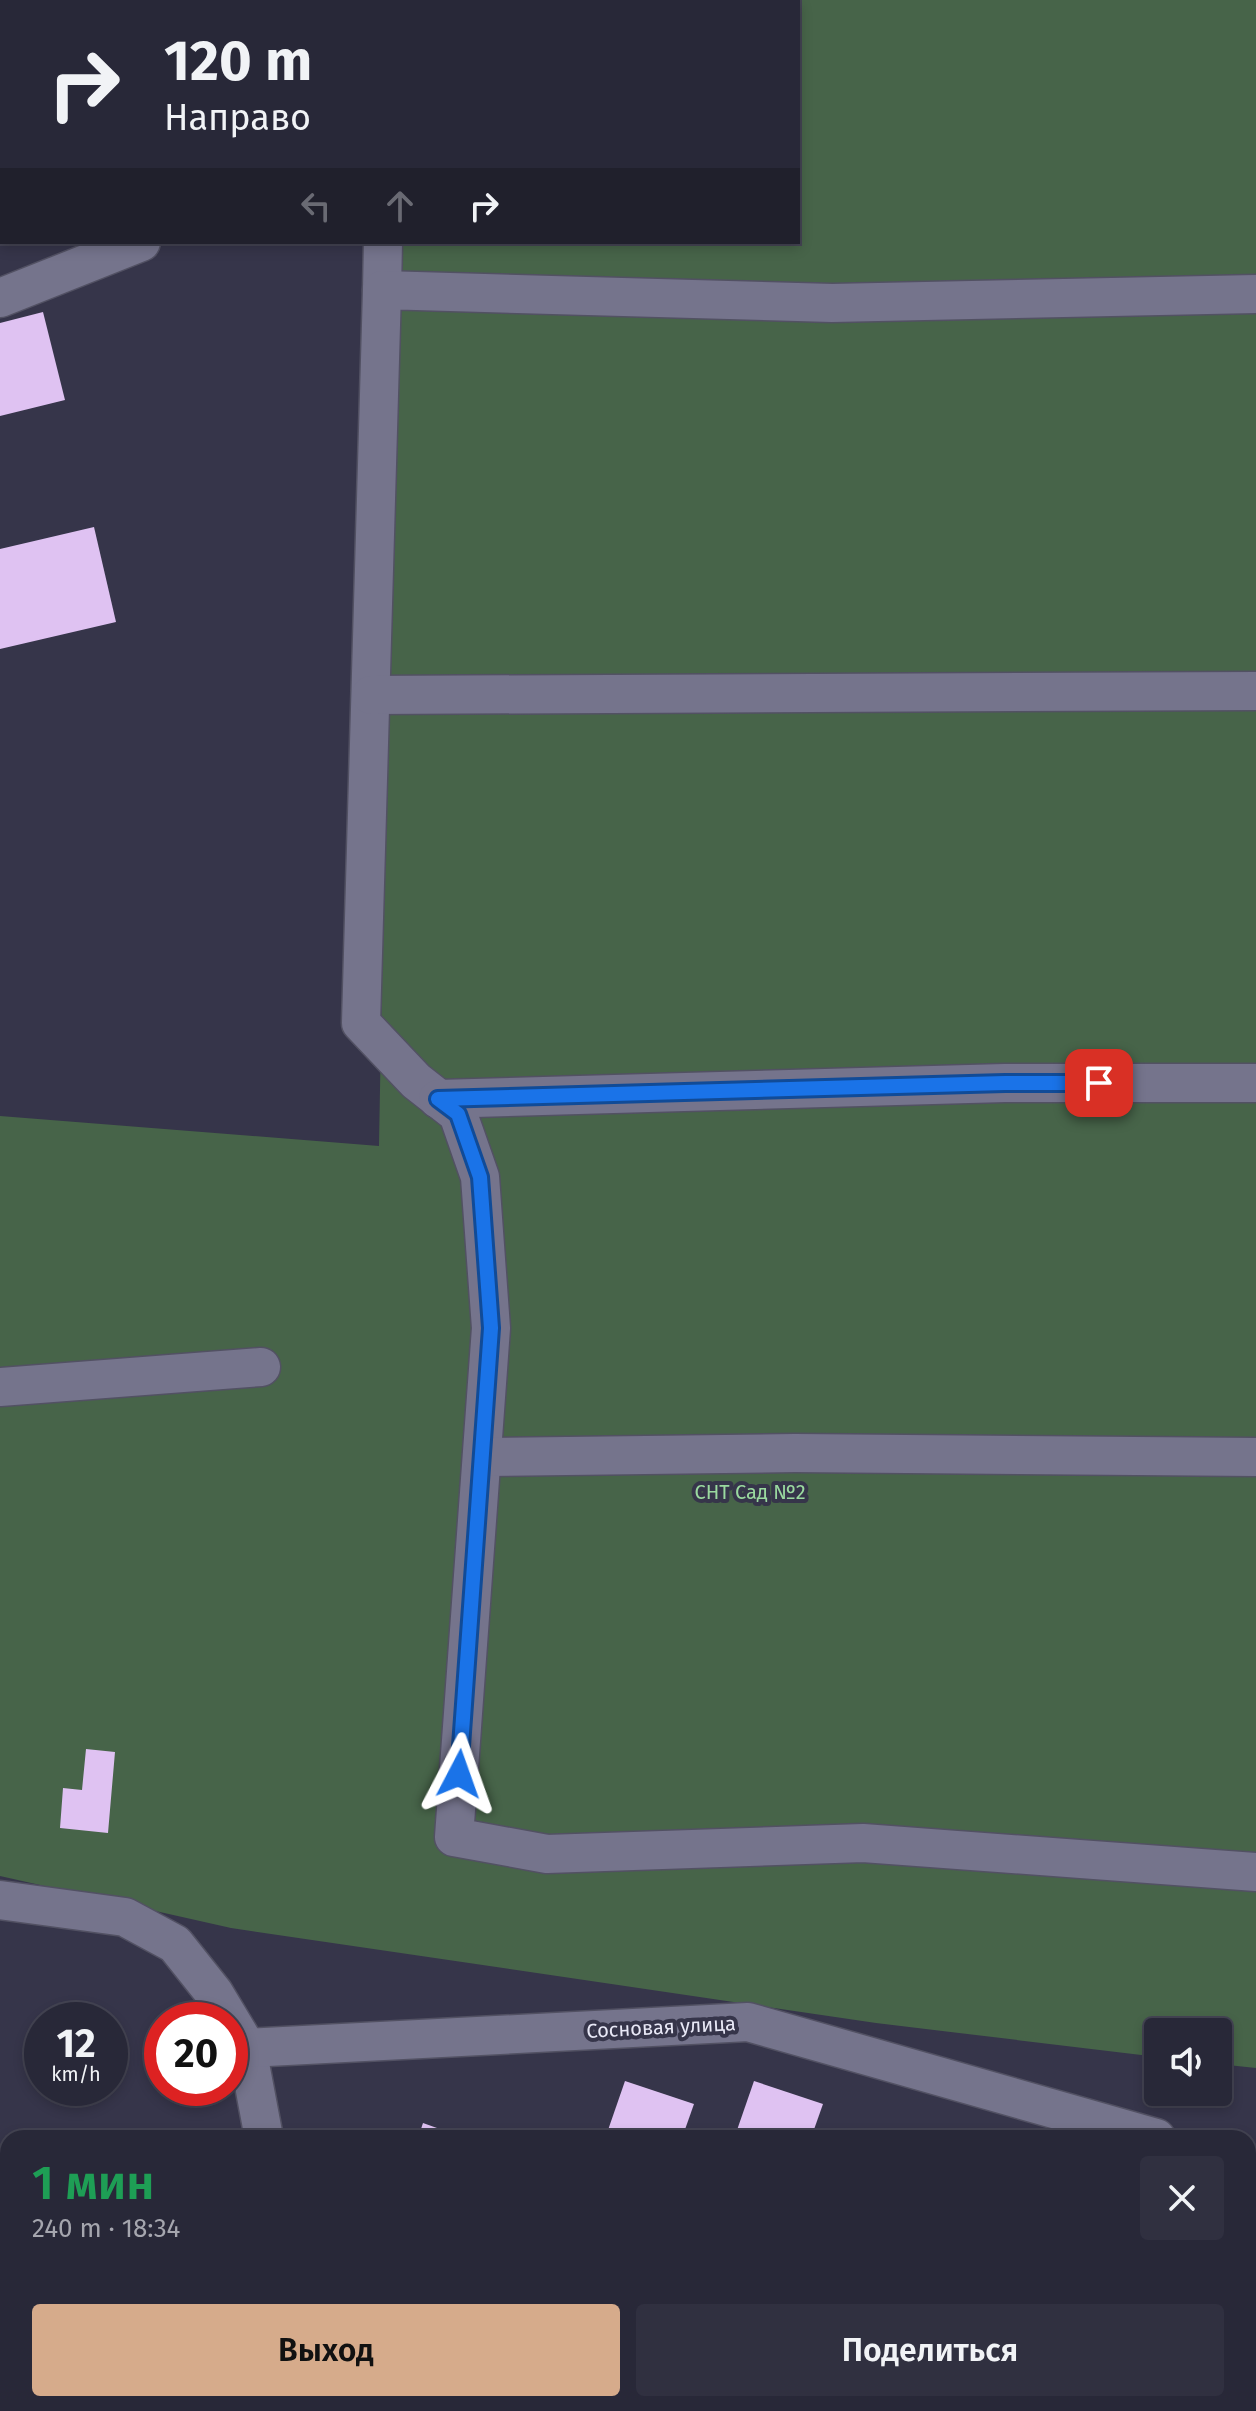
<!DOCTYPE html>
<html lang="ru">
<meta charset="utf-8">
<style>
:root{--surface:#282838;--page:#303040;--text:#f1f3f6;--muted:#a5a6ae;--line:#444453;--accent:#d6ab8b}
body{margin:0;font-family:"Fira Sans",sans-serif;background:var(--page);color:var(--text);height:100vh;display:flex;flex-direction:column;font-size:30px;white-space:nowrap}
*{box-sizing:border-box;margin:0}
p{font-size:26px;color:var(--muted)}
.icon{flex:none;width:44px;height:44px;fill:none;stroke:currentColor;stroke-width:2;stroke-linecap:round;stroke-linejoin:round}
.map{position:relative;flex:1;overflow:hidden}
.panel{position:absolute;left:0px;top:2130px;width:1256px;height:282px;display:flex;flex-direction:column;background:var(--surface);border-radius:24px 24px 0 0;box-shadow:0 4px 12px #0003,0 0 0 2px var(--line)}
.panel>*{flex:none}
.top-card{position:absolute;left:0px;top:0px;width:800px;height:244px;box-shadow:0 4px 12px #0003,0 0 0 2px var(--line);background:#282838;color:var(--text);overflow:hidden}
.tools{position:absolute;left:1144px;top:2018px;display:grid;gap:16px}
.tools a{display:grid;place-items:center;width:88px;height:88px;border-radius:8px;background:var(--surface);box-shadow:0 4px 12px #0003,0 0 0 2px var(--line);font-size:40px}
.speed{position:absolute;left:24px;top:2002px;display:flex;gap:16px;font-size:40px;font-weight:700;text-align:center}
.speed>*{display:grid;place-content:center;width:104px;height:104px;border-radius:50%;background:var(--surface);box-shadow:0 4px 12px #0003,0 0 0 2px var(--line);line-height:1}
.speed small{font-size:20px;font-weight:400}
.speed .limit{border:12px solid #d22;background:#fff;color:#111}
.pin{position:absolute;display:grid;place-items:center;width:68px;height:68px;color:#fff;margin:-34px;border-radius:16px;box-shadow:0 4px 12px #0006}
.me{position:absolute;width:88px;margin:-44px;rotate:4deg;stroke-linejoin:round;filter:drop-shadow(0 0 6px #0008)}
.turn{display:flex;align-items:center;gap:28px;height:168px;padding:0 32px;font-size:36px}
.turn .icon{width:104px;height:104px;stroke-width:2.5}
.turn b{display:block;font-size:56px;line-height:68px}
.lanes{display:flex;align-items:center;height:76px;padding:0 32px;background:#0003;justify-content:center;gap:40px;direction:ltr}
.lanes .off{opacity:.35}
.round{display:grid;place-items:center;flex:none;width:84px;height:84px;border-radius:8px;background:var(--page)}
.overview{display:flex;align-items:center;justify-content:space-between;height:136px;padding:0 32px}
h1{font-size:48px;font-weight:600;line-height:60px;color:#1e9e55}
.action{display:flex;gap:16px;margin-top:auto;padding:16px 32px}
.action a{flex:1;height:92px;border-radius:8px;background:var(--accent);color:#111;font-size:32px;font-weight:600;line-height:92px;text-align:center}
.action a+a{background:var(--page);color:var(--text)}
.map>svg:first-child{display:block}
</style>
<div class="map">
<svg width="1256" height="2411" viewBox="0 0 1256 2411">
<rect width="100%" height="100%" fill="#36354a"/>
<polygon fill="#476449" points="399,0 1256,0 1256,2068 1218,2064 1218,2032 1158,2032 1158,2057 876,2023 231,1928 0,1876 0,1116 379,1146 395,242 798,242 798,2"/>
<g fill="#dfc2f2">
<polygon points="43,312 65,400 0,416 0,323"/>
<polygon points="94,527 116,622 0,649 0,549"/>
<polygon points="86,1749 115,1752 108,1833 60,1828 63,1788 82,1790"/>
<polygon points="625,2081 694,2104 682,2138 622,2138 607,2133"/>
<polygon points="754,2081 823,2104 811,2138 751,2138 736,2133"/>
<polygon points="423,2123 465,2138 418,2138"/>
<polygon points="0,2206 8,2207 8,2258 0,2256"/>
<polygon points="129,2404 176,2404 177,2411 130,2411"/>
<polygon points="696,2404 762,2404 759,2411 693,2411"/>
<polygon points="795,2404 837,2404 854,2411 793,2411"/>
</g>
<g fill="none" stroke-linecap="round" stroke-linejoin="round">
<defs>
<g id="minor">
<polyline points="387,2 387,0"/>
<polyline points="382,290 383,242"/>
<polyline points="1256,294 832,303 382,290 361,1023 416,1081 458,1114 480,1177 491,1328 454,1837 547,1854 863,1843 1256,1872"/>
<polyline points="0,298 141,242"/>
<polyline points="371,695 1256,691"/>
<polyline points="438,1099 1005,1083 1256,1083"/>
<polyline points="0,1387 261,1367"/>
<polyline points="482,1457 795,1453 1256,1457"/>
<polyline points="0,1900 125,1917 175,1944 214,1993 247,2048 264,2138"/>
<polyline points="247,2048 748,2022 1156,2138"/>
<polyline points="1248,2164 1256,2166"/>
<polyline points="0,2331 8,2332"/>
<polyline points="345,2404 346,2411"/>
<polyline points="392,2404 418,2411"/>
</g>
</defs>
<use href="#minor" stroke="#525163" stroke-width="41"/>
<use href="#minor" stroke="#75748c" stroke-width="38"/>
</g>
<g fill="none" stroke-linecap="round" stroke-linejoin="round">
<defs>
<polyline id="route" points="459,1774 491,1328 480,1177 458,1114 438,1099 1005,1083 1099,1083"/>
</defs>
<use href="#route" stroke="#114b97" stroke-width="20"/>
<use href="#route" stroke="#1a73e8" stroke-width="14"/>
</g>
<g text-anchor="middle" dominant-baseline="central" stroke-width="8" stroke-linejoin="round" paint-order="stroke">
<g font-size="20" fill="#9ad99f" stroke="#36354a">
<text x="750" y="1492">СНТ Сад №2</text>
</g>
<g font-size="20" fill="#e8e8f6" stroke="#36354a">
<text transform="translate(661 2027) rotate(-3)">Сосновая улица</text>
</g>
</g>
</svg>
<div class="tools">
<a><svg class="icon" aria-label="sound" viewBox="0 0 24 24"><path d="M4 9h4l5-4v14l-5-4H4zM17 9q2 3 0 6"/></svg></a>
</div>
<div class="speed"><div>12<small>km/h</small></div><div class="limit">20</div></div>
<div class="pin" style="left:1099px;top:1083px;background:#d93025"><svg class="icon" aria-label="arrive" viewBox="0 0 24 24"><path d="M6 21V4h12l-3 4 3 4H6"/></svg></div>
<svg class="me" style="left:459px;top:1774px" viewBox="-20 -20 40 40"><path d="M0-17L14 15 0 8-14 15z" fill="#1a73e8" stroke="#fff" stroke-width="4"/></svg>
<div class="top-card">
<div class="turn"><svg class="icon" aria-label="right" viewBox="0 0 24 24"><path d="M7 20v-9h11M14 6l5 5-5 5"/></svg><div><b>120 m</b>Направо</div></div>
<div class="lanes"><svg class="icon off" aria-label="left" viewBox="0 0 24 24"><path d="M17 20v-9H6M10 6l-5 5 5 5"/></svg><svg class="icon off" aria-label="ahead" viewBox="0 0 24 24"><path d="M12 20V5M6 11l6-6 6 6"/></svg><svg class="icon" aria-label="right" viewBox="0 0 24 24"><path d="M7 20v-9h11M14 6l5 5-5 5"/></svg></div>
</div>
<section class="panel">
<div class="overview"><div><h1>1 мин</h1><p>240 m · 18:34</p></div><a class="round"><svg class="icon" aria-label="close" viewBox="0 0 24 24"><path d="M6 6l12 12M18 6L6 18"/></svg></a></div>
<div class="action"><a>Выход</a><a>Поделиться</a></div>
</section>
</div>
